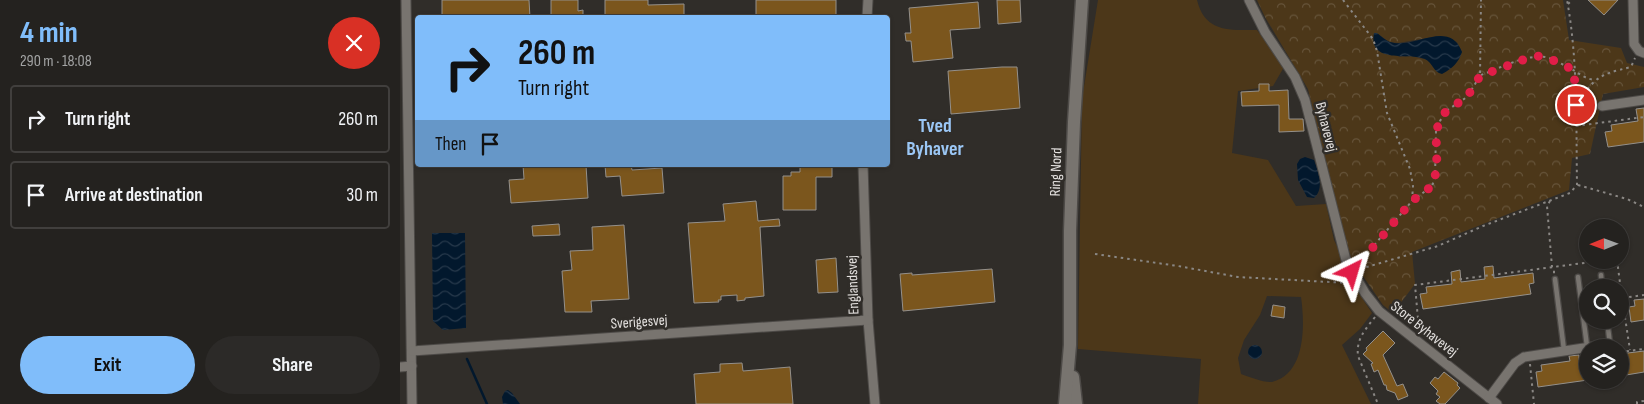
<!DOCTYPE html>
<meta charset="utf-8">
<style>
:root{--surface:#24221f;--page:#2c2a28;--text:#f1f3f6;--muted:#a3a4a4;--line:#413f3d;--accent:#80bdfa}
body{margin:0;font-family:"Sofia Sans Condensed",sans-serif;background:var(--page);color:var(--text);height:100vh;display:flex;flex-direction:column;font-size:19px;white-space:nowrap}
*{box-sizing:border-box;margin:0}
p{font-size:16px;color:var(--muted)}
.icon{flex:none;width:28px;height:28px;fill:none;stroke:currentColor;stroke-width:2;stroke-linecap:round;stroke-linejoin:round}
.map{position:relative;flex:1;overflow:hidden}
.drawer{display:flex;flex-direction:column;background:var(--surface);width:400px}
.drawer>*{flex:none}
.guide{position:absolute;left:15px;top:15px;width:475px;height:152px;border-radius:5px;box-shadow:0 1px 4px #0004,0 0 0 1px var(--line);background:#80bdfa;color:#111;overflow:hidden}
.needle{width:32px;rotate:269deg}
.tools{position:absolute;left:1179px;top:219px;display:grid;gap:10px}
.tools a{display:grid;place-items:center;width:50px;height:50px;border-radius:50%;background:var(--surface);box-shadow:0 1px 4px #0004,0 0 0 1px var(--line);font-size:25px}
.pin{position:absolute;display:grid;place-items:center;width:42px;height:42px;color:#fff;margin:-21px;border:2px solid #fff;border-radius:50%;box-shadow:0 1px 5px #0007}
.me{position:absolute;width:55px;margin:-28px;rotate:40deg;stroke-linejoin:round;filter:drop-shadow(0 0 4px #0008)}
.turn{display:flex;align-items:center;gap:18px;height:105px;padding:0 20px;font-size:22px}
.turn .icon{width:65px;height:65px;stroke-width:2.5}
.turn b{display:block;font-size:35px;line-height:42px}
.then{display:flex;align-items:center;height:48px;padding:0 20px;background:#0003;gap:10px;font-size:19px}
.round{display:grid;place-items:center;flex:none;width:52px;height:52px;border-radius:26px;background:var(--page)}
.head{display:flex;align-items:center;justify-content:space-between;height:85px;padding:0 20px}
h1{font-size:30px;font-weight:700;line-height:38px;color:var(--accent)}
.action{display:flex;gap:10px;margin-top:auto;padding:10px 20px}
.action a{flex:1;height:58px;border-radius:30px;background:var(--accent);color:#111;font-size:20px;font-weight:700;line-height:58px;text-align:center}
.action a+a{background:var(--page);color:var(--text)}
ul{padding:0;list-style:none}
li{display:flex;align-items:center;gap:15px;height:68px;margin:0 10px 8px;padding:0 10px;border:2px solid var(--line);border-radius:5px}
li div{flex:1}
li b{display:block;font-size:19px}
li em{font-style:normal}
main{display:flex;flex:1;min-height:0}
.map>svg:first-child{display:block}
</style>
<main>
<section class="drawer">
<div class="head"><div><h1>4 min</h1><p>290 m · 18:08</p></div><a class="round" style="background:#d93025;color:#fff"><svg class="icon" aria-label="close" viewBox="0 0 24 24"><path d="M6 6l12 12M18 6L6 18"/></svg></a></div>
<ul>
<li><svg class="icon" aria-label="right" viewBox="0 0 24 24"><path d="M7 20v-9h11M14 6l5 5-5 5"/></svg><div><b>Turn right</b></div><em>260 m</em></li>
<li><svg class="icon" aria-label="arrive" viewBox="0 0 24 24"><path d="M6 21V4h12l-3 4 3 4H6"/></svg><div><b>Arrive at destination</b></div><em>30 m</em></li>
</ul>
<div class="action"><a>Exit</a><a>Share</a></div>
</section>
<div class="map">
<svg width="1244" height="404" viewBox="0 0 1244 404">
<defs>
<pattern id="forest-crowns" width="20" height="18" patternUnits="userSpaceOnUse" patternTransform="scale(1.25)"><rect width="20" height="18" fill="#4c3719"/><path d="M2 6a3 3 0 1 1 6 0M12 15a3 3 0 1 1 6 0" fill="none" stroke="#66543a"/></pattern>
<pattern id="water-waves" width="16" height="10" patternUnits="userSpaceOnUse" patternTransform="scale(1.25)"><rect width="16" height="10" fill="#02182d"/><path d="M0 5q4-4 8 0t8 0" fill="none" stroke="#27394b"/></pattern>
</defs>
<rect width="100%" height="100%" fill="#302d29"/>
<path fill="#4c3719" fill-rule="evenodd" d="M698 0H797C805 33 830 30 857 30L884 67 873 86 838 91 832 153 868 160 896 206 926 204 934 240 964 301 972 313 960 329 942 345 971 404H798L801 359 678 349 682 99ZM867 296 901 297C905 324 906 374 872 382 864 383 850 377 841 374L838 358 844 340 860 315Z"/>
<path fill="url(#forest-crowns)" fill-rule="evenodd" d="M857 0H1163L1169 40 1221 48 1227 63 1244 67V87L1203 94 1190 154 1172 158 1169 190 1012 252 1015 284 993 313 983 305 949 256 908 89 865 17ZM977 33 989 42 998 43 1039 36 1057 42 1062 52 1028 60 1012 56 999 57Z"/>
<g fill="url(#water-waves)">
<path d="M974 33H977C981 36 985 40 990 42 1014 50 1049 18 1062 52 1059 62 1052 69 1042 74 1033 72 1033 63 1025 59 1010 52 968 65 974 33Z"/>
<path d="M905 157 914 160C918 171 925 189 914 198L907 197 898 180 897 164 900 159Z"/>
<polygon points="32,233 65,233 66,328 43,330 33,321"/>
<circle cx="855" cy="352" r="7"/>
<polygon points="108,390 112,393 120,404 103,404 102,397 105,391"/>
</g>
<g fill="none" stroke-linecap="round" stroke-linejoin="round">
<polyline stroke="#02182d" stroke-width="2.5" points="67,359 87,404"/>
</g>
<g fill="#7b561d" stroke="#94908b">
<polygon points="42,0 129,0 130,18 42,18"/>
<polygon points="151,0 178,0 178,11 183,10 183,18 151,18"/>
<polygon points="205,0 248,0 248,5 284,4 284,18 205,18"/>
<rect x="356" y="0" width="80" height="18"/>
<polygon points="597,0 620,0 621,22 598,24"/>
<polygon points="1188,0 1218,0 1204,15"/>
<polygon points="578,2 580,28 550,30 553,58 513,62 511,41 506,41 505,33 511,33 509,8"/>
<polygon points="602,67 617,67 620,108 551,114 548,71"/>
<polygon points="859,84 869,84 869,91 888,90 889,119 903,119 904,131 879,132 879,105 842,106 841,92 859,91"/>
<polygon points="1244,108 1244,142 1208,147 1205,132 1212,131 1211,125 1238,121 1236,109"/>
<polygon points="123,165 186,165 188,198 111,203 109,180 124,179"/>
<polygon points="205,165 231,165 232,170 262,168 264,193 222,196 220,176 206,177"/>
<polygon points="400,165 432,165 432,177 416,177 416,210 383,210 383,176 391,176 391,172 400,172"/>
<polygon points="356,201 358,221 379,219 380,226 360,227 364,296 345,298 345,300 337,301 337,295 321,296 321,300 318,300 319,302 294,303 288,223 325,221 323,204"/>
<polygon points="159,224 160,235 133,236 132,226"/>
<polygon points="224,225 229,299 191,301 192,312 165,312 162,271 172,270 170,251 193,250 192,227"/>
<polygon points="436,258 438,292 418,293 416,260"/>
<polygon points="1093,266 1094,278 1133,273 1134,283 1129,284 1131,294 1023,309 1020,294 1027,293 1026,287 1052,284 1051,272 1060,270 1061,282 1085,279 1084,267"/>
<polygon points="592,269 595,302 503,311 500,274 512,273 512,275"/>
<polygon points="1244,299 1244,320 1231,322 1229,307 1235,306 1234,300"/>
<polygon points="873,305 885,307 884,318 871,316"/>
<polygon points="983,331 995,343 983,355 997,386 1003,384 1008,396 998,400 995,393 987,390 986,385 984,385 978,370 974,372 971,364 973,363 963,354 967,350 966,348"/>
<polygon points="1244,351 1244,372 1220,376 1220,354"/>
<polygon points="1179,355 1179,360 1188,359 1188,380 1138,387 1136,372 1142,371 1141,365 1170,361 1169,356"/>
<polygon points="342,363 343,371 390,367 393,404 296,404 294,374 320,372 320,364"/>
<polygon points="1044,372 1058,383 1057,385 1060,388 1045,404 1040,404 1036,401 1040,397 1036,394 1038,391 1030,383 1035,377 1038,379"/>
</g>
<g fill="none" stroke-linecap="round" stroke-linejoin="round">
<defs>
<g id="service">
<polyline points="1201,275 1202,288"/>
<polyline points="1178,277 1187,346"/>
<polyline points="1155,279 1164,350"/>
<polyline points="1207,320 1210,344"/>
</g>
<g id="minor">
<polyline points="6,0 12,404"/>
<polyline points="849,0 865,32 895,77 905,100 946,260 965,293 979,311 1097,404"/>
<polyline points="1233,0 1234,44 1239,51 1244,53"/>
<polyline points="467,18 468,0"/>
<polyline points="1202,106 1244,100"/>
<polyline points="463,165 468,320 475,404"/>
<polyline points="12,351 468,320"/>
<polyline points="0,367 12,366"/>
<polyline points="1089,398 1115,363 1124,357 1210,344"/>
</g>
<g id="secondary">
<polyline points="673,377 676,404"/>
<polyline points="665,404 670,345 670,231 674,122 682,0"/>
</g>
</defs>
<use href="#service" stroke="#4d4a47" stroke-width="7"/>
<use href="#minor" stroke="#4d4a47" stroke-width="11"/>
<use href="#secondary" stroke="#4d4a47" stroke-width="15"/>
<g stroke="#8a8784" stroke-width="2" stroke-dasharray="2.5 4" stroke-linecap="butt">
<polyline points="943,0 973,39 977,51 987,113 1010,169 1013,186 1012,201 958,264"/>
<polyline points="1168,4 1172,0"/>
<path d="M1081 75C1098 69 1126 54 1145 57 1152 58 1159 63 1166 66 1177 71 1182 78 1194 80"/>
<path d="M1176 105C1196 77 1197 75 1231 67L1235 58"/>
<polyline points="1176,126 1244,117"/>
<polyline points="1178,185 1227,199 1244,207"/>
<polyline points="1012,201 1032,186 1035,178 1036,131 1040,121 1046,111 1067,97 1080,76 1081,0"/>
<polyline points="1150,201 1147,206 1152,267 1154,269 1154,274"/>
<polyline points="695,254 778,266 838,277 948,283"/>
<polyline points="1217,260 1222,298 1244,295"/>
<path d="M960 269 1038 246 1083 226 1170 193 1177 185C1176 123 1178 60 1167 0"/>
<polyline points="1222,298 1230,350"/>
<path d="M975 317C965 330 956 339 958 356L978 404"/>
<polyline points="1019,331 1015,285 1207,260"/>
<polyline points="1220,352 1244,349"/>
<polyline points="1130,364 1134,404"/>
<polyline points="1237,404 1237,402 1244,401"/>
</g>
<use href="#service" stroke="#78746f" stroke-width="4.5"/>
<use href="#minor" stroke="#78746f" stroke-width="9"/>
<use href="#secondary" stroke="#78746f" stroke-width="12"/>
</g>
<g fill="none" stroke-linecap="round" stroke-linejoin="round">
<polyline stroke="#e11d48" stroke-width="9" stroke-dasharray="0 16.2" points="952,272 1012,201 1032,186 1037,169 1036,131 1040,121 1046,111 1067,97 1080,76 1128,58 1139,56 1146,57 1174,70 1176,105"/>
</g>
<g text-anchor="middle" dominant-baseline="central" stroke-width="5" stroke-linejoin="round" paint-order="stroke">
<g font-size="15" fill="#e4e1df" stroke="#302d29">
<text transform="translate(926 127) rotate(76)">Byhavevej</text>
<text transform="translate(656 172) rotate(-88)">Ring Nord</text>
<text transform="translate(453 285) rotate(-92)">Englandsvej</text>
<text transform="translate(239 322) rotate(-4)">Sverigesvej</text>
<text transform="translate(1024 329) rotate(38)">Store Byhavevej</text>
</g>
<g font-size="20" font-weight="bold" fill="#9bc7f5" stroke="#302d29">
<text x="535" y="126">Tved<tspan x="535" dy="23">Byhaver</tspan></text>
</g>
</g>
</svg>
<div class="tools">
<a><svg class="needle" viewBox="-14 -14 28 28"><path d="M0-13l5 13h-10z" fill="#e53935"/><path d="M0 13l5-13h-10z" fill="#a3a4a4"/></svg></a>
<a><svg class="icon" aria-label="search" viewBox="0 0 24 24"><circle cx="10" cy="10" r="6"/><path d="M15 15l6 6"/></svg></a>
<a><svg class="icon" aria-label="layers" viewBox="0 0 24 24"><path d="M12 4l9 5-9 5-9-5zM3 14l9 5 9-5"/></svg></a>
</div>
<div class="pin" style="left:1176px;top:105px;background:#d93025"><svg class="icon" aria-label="arrive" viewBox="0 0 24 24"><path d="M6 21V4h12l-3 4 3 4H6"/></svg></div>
<svg class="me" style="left:952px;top:272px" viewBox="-20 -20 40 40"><path d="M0-17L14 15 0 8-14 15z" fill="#e11d48" stroke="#fff" stroke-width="4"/></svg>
<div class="guide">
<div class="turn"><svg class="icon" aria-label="right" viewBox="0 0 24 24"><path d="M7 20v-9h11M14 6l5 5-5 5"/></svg><div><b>260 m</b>Turn right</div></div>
<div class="then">Then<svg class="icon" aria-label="arrive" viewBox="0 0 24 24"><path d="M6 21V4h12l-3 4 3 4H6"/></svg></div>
</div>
</div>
</main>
